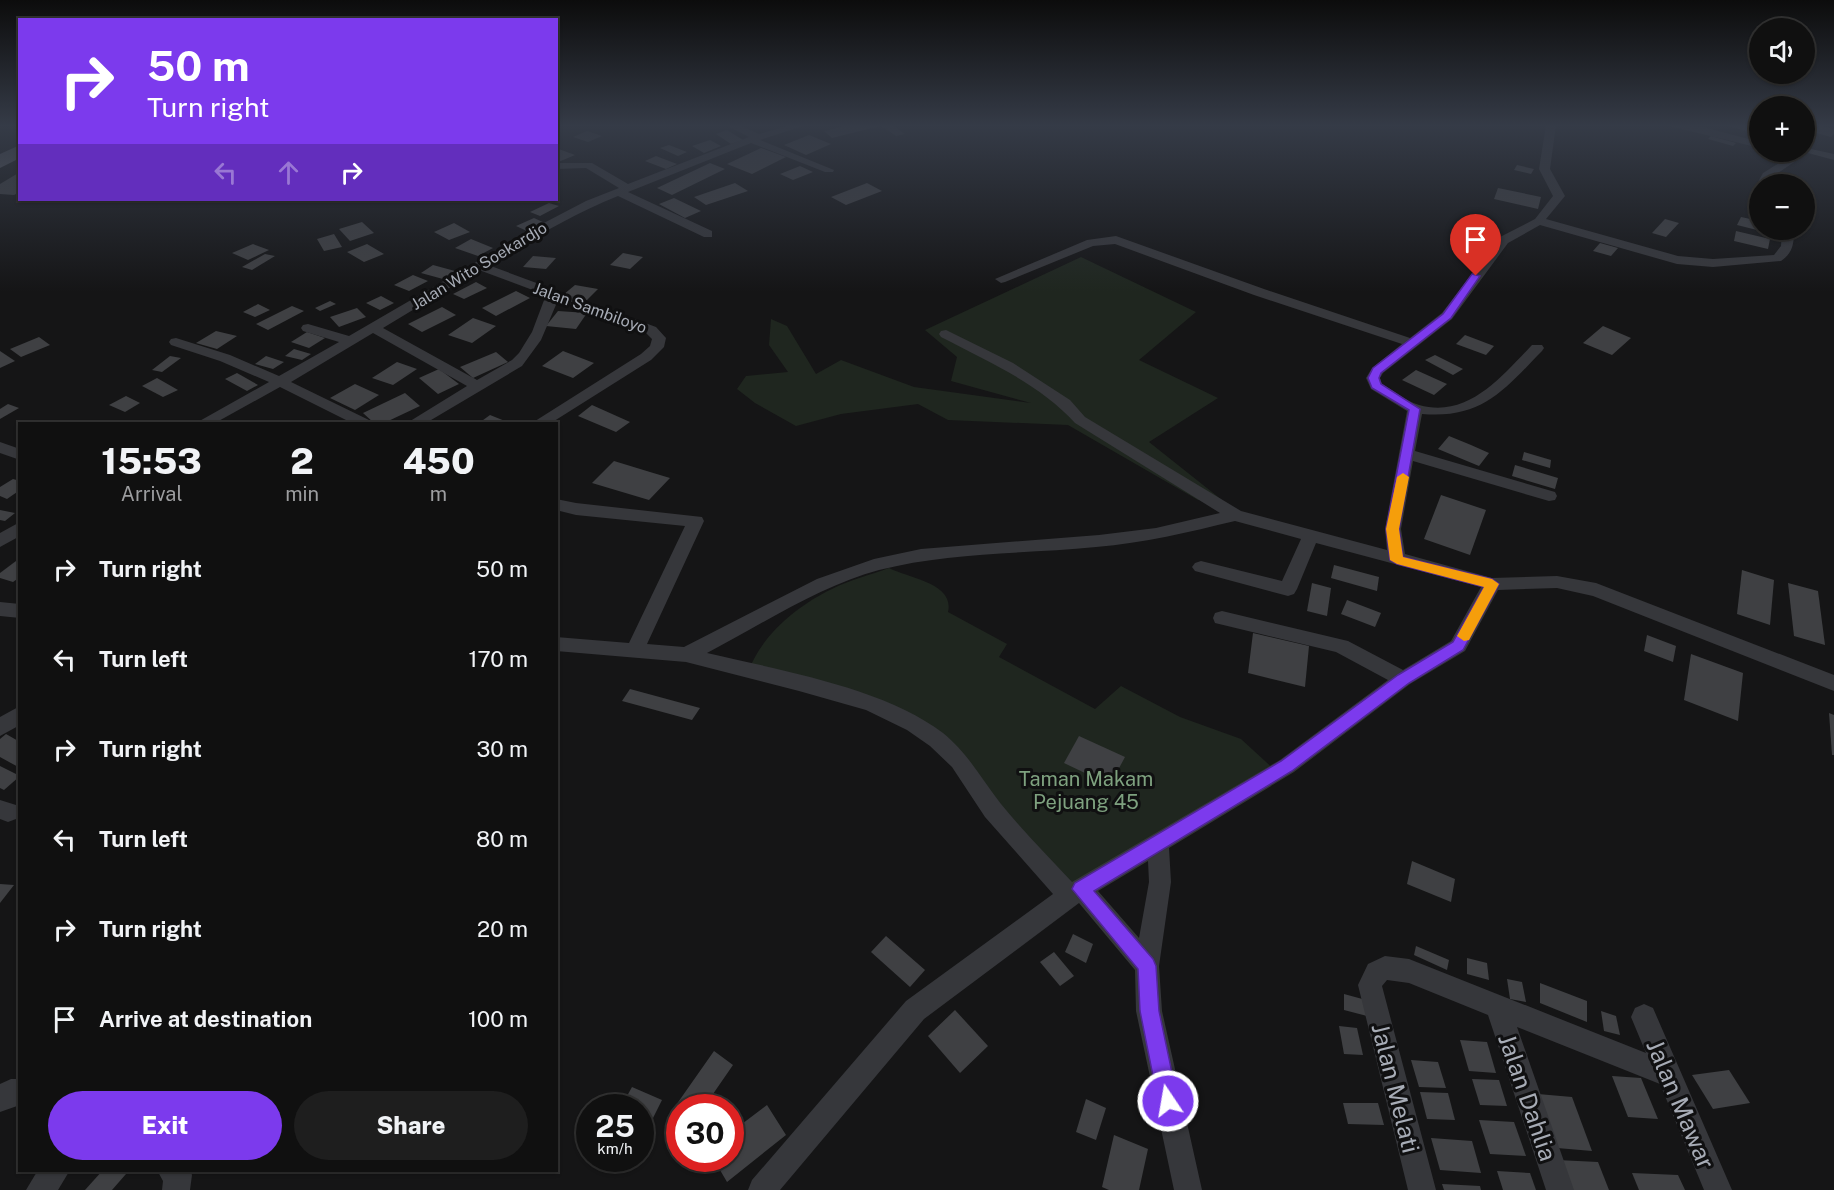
<!DOCTYPE html>
<meta charset="utf-8">
<style>
:root{--surface:#101010;--page:#1e1e1e;--text:#f1f3f6;--muted:#9c9d9f;--line:#303030;--accent:#7c3aed}
body{margin:0;font-family:"Public Sans",sans-serif;background:var(--page);color:var(--text);height:100vh;display:flex;flex-direction:column;font-size:22px;white-space:nowrap}
*{box-sizing:border-box;margin:0}
p{font-size:20px;color:var(--muted)}
.icon{flex:none;width:33px;height:33px;fill:none;stroke:currentColor;stroke-width:2;stroke-linecap:round;stroke-linejoin:round}
.map{position:relative;flex:1;overflow:hidden}
.sheet{position:absolute;left:18px;top:422px;width:540px;height:750px;display:flex;flex-direction:column;background:var(--surface);border-radius:0px;box-shadow:0 2px 4px #0004,0 0 0 2px var(--line)}
.sheet>*{flex:none}
.guide{position:absolute;left:18px;top:18px;width:540px;height:183px;border-radius:0px;box-shadow:0 2px 4px #0004,0 0 0 2px var(--line);background:#7c3aed;color:#fff;overflow:hidden}
.fabs{position:absolute;left:1749px;top:18px;display:grid;gap:12px}
.fabs a{display:grid;place-items:center;width:66px;height:66px;border-radius:50%;background:var(--surface);box-shadow:0 2px 4px #0004,0 0 0 2px var(--line);font-size:30px}
.speed{position:absolute;left:576px;top:1094px;display:flex;gap:12px;font-size:30px;font-weight:700;text-align:center}
.speed>*{display:grid;place-content:center;width:78px;height:78px;border-radius:50%;background:var(--surface);box-shadow:0 2px 4px #0004,0 0 0 2px var(--line);line-height:1}
.speed small{font-size:15px;font-weight:400}
.speed .limit{border:9px solid #d22;background:#fff;color:#111}
.pin{position:absolute;display:grid;place-items:center;width:51px;height:51px;color:#fff;margin:-62px -26px;border-radius:50% 50% 50% 0;rotate:-45deg;box-shadow:0 0 6px #0007}
.pin .icon{rotate:45deg}
.me{position:absolute;width:66px;margin:-33px;rotate:348deg;stroke-linejoin:round;filter:drop-shadow(0 0 4px #0008)}
.turn{display:flex;align-items:center;gap:21px;height:126px;padding:0 30px;font-size:27px}
.turn .icon{width:78px;height:78px;stroke-width:2.5}
.turn b{display:block;font-size:42px;line-height:51px}
.lanes{display:flex;align-items:center;height:57px;padding:0 30px;background:#0003;justify-content:center;gap:30px;direction:ltr}
.lanes .off{opacity:.35}
.eta{display:flex;justify-content:space-evenly;align-items:center;height:102px;text-align:center}
.eta b{font-size:36px;font-weight:800;line-height:42px}
.cta{display:flex;gap:12px;margin-top:auto;padding:12px 30px}
.cta a{flex:1;height:69px;border-radius:36px;background:var(--accent);color:#fff;font-size:24px;font-weight:800;line-height:69px;text-align:center}
.cta a+a{background:var(--page);color:var(--text)}
ul{padding:0;list-style:none}
li{display:flex;align-items:center;gap:18px;height:90px;padding:0 30px}
li div{flex:1}
li b{display:block;font-size:22px}
li em{font-style:normal}
.map>svg:first-child{display:block}
</style>
<div class="map">
<svg width="1834" height="1190" viewBox="0 0 1834 1190">
<rect width="100%" height="100%" fill="#151516"/>
<g fill="#1f261f">
<polygon points="1081,257 1196,312 1139,360 1218,398 1149,442 1222,500 1198,500 1068,425 948,420 918,404 841,414 796,426 755,403 737,389 746,376 788,372 769,345 771,319 787,326 816,374 841,360 914,387 1031,403 951,381 957,357 925,330"/>
<path d="M889 568C908 578 955 583 948 612L1007 644 999 657 1095 709 1121 686 1180 717 1241 739 1277 772 1069 896 914 724 749 670C762 635 798 605 832 589 849 580 871 575 889 568Z"/>
</g>
<g fill="#3f4043">
<polygon points="850,125 879,125 880,126 832,138 824,131"/>
<polygon points="1724,125 1751,125 1746,131"/>
<polygon points="1821,126 1834,129 1834,134 1831,137 1813,132"/>
<polygon points="727,130 743,140 731,144 716,134"/>
<polygon points="587,131 602,136 588,142 573,137"/>
<polygon points="809,135 831,144 806,155 784,145"/>
<polygon points="1711,136 1736,143 1733,146 1708,139"/>
<polygon points="710,140 721,146 704,153 692,146"/>
<polygon points="669,145 687,152 678,156 660,148"/>
<polygon points="556,148 575,155 556,163"/>
<polygon points="761,148 786,157 752,174 727,164"/>
<polygon points="1811,149 1834,154 1834,160 1808,153"/>
<polygon points="656,156 677,164 666,169 645,161"/>
<polygon points="710,163 725,169 672,195 657,188"/>
<polygon points="1517,165 1534,169 1531,174 1514,170"/>
<polygon points="800,166 813,172 793,180 780,174"/>
<polygon points="20,172 20,192 14,195 0,194 0,184"/>
<polygon points="735,183 748,191 706,205 694,197"/>
<polygon points="867,183 882,191 846,205 831,197"/>
<polygon points="1498,188 1541,197 1538,209 1494,199"/>
<polygon points="674,198 701,211 685,218 659,204"/>
<polygon points="549,203 559,206 540,216 530,212"/>
<polygon points="1741,217 1760,221 1760,230 1770,230 1769,233 1737,225"/>
<polygon points="534,218 545,223 527,231 516,226"/>
<polygon points="1665,219 1679,223 1666,237 1652,233"/>
<polygon points="362,222 374,233 350,241 339,229"/>
<polygon points="454,223 470,232 449,240 434,232"/>
<polygon points="1736,231 1770,239 1768,249 1734,241"/>
<polygon points="334,234 342,247 324,251 317,239"/>
<polygon points="471,239 493,248 478,256 455,248"/>
<polygon points="1600,243 1618,248 1611,256 1593,251"/>
<polygon points="253,244 269,250 248,260 232,253"/>
<polygon points="367,244 384,254 364,262 347,252"/>
<polygon points="623,253 643,257 630,269 610,265"/>
<polygon points="265,254 275,256 252,270 242,267"/>
<polygon points="533,256 556,258 546,269 523,267"/>
<polygon points="433,265 455,271 443,279 421,273"/>
<polygon points="413,275 428,281 409,291 394,285"/>
<polygon points="476,282 487,288 464,299 453,294"/>
<polygon points="575,285 598,289 587,300 563,295"/>
<polygon points="516,291 530,298 496,316 482,308"/>
<polygon points="381,296 394,303 380,310 366,303"/>
<polygon points="330,301 336,304 320,311 315,308"/>
<polygon points="258,304 270,310 255,317 243,312"/>
<polygon points="292,306 304,311 268,330 256,324"/>
<polygon points="442,307 456,315 422,332 408,324"/>
<polygon points="357,308 366,317 339,327 330,317"/>
<polygon points="558,311 587,313 576,329 546,326"/>
<polygon points="473,318 496,326 472,343 448,335"/>
<polygon points="1603,326 1631,338 1612,355 1583,343"/>
<polygon points="216,331 237,336 217,349 196,343"/>
<polygon points="307,332 325,338 309,348 291,342"/>
<polygon points="1465,335 1494,346 1486,355 1456,344"/>
<polygon points="39,337 50,345 21,357 10,349"/>
<polygon points="294,349 311,354 302,360 285,356"/>
<polygon points="0,351 15,361 0,368"/>
<polygon points="563,351 594,363 573,378 542,366"/>
<polygon points="496,352 508,362 473,378 460,367"/>
<polygon points="1435,355 1463,369 1453,375 1425,360"/>
<polygon points="170,356 181,358 162,372 152,370"/>
<polygon points="266,356 284,362 273,369 255,364"/>
<polygon points="397,362 417,369 393,385 372,378"/>
<polygon points="439,369 459,384 438,394 419,378"/>
<polygon points="1416,370 1447,384 1434,395 1402,380"/>
<polygon points="237,373 258,385 247,391 225,379"/>
<polygon points="157,378 178,390 163,397 142,386"/>
<polygon points="355,384 379,395 355,410 330,398"/>
<polygon points="405,393 420,406 384,423 374,423 363,413"/>
<polygon points="126,396 140,403 125,412 109,405"/>
<polygon points="8,404 19,408 0,419 0,409"/>
<polygon points="592,405 630,422 616,432 578,416"/>
<polygon points="490,415 510,423 479,423"/>
<polygon points="1449,436 1471,445 1489,453 1479,466 1438,449"/>
<polygon points="1524,452 1551,460 1550,468 1522,460"/>
<polygon points="614,461 650,472 670,478 649,500 592,483"/>
<polygon points="1515,465 1558,478 1555,489 1512,476"/>
<polygon points="13,479 20,481 20,490 7,499 0,496 0,487"/>
<polygon points="1441,495 1486,510 1470,555 1424,539"/>
<polygon points="0,510 15,513 5,521 0,520"/>
<polygon points="20,558 20,577 13,582 0,578 0,573"/>
<polygon points="1334,565 1379,577 1377,591 1331,578"/>
<polygon points="1742,570 1774,580 1770,625 1737,614"/>
<polygon points="1312,583 1331,588 1327,616 1307,611"/>
<polygon points="1788,583 1818,591 1825,645 1794,636"/>
<polygon points="1347,600 1381,613 1375,627 1341,614"/>
<polygon points="1253,633 1309,646 1305,687 1248,673"/>
<polygon points="1647,635 1676,646 1673,662 1644,651"/>
<polygon points="1691,654 1743,673 1738,721 1684,700"/>
<polygon points="630,689 700,708 692,720 622,701"/>
<polygon points="1829,713 1834,715 1834,755 1832,755"/>
<polygon points="6,734 20,742 20,768 0,757 0,739"/>
<polygon points="1079,736 1125,757 1110,785 1064,763"/>
<polygon points="0,766 20,776 4,790 0,788"/>
<polygon points="1412,861 1455,879 1451,902 1407,884"/>
<polygon points="0,884 14,885 0,903"/>
<polygon points="1073,934 1093,944 1086,963 1065,952"/>
<polygon points="886,936 925,970 910,987 871,952"/>
<polygon points="1416,946 1449,960 1447,970 1414,955"/>
<polygon points="1054,952 1074,976 1060,986 1040,962"/>
<polygon points="1467,958 1487,963 1489,980 1467,974"/>
<polygon points="1507,979 1522,982 1526,1002 1510,999"/>
<polygon points="1540,983 1587,1001 1587,1022 1540,1003"/>
<polygon points="1344,994 1366,1000 1367,1016 1344,1010"/>
<polygon points="955,1010 988,1046 960,1073 928,1036"/>
<polygon points="1601,1011 1616,1016 1620,1035 1604,1031"/>
<polygon points="1339,1026 1357,1028 1363,1055 1344,1054"/>
<polygon points="1460,1040 1487,1042 1496,1073 1469,1071"/>
<polygon points="714,1051 733,1065 704,1107 680,1107 680,1113 674,1108"/>
<polygon points="1411,1060 1438,1062 1446,1088 1419,1087"/>
<polygon points="1729,1070 1750,1103 1713,1109 1692,1075"/>
<polygon points="1612,1076 1641,1078 1658,1119 1628,1117"/>
<polygon points="1472,1079 1499,1080 1507,1106 1480,1105"/>
<polygon points="632,1087 662,1100 650,1124 640,1120 640,1107 621,1107"/>
<polygon points="1420,1092 1448,1093 1455,1120 1427,1119"/>
<polygon points="1538,1094 1572,1097 1592,1151 1557,1148"/>
<polygon points="1086,1099 1106,1108 1096,1140 1076,1132"/>
<polygon points="1343,1103 1378,1103 1384,1125 1348,1124"/>
<polygon points="767,1105 786,1135 727,1182 713,1158 730,1158 730,1133"/>
<polygon points="1479,1120 1514,1122 1526,1156 1490,1154"/>
<polygon points="1114,1135 1148,1149 1139,1190 1109,1190 1102,1187"/>
<polygon points="1431,1138 1472,1141 1481,1173 1440,1170"/>
<polygon points="1557,1160 1598,1162 1609,1190 1568,1190"/>
<polygon points="103,1170 120,1170 126,1174 112,1190 85,1190"/>
<polygon points="1497,1171 1530,1173 1536,1190 1503,1190"/>
<polygon points="1632,1173 1678,1175 1685,1190 1639,1190"/>
<polygon points="1442,1184 1480,1186 1481,1190 1444,1190"/>
</g>
<g fill="none" stroke-linecap="round" stroke-linejoin="round">
<g fill="#36373b" fill-rule="evenodd">
<path d="M726 125H739L759 134 790 125H806L760 140 834 170 833 172H825L751 143 628 192 712 231V237H704L618 196C572 214 531 240 488 265L656 327 666 338 664 347 651 360 551 423H532L641 354 650 346 652 339 646 333 558 300 541 340 522 366 426 423H407L467 386 373 333 291 382 369 420 372 423H352L280 387 215 423H196L269 382 220 361 171 345 169 342 171 339 176 338 230 355 279 376 339 342 303 331 301 328 303 325 308 324 349 336 540 225 586 201 619 188 586 168 556 169V163H592L628 184 749 137ZM479 270 546 295 532 332 519 353 512 360 477 380 383 328Z"/>
<polygon points="880,125 892,125 905,134 896,136"/>
<path d="M1546 125H1556L1550 169 1565 196 1546 219 1678 256 1713 259 1774 255 1781 246 1782 230H1794C1794 243 1793 253 1781 261L1713 267 1677 264 1540 225 1508 243 1452 319 1383 373 1380 378 1382 384C1393 390 1406 401 1419 405 1468 419 1502 376 1532 345H1542L1544 348 1542 351C1503 391 1482 419 1422 414L1415 451 1555 492 1557 496 1555 500 1549 501 1413 461 1401 529 1405 554 1492 578 1557 576 1596 583 1834 675V691L1593 596 1557 588 1498 590 1465 651 1410 684 1294 772 1169 848 1171 882 1159 966 1162 1011 1202 1190H1174L1136 1011 1135 970 1079 903 924 1019 780 1190H748L752 1180 906 1001 1053 894 985 817 952 767 930 746 907 730 866 710 799 691 686 662 556 651V637L629 643 685 526 576 515 556 510V499L576 503 702 517 704 521 647 644 684 647 817 579 874 559 921 549 1099 535 1156 528 1220 513 1075 423C1040 384 987 361 941 337L939 334 941 331 946 330 1013 363 1070 400 1085 417 1241 511 1387 550 1385 529 1407 411 1371 389 1366 378 1372 368 1402 344 1254 295 1115 244 1093 246 1005 282 1001 283 995 279 1087 240 1116 236 1264 289 1410 338 1442 313 1500 237 1535 219 1553 196 1539 169ZM1235 521 1301 539 1282 581 1201 561 1195 563 1192 567 1195 571 1288 596 1294 594 1297 589 1316 543 1481 587 1451 641 1403 670 1348 641 1222 611 1215 613 1213 618 1215 623 1336 652 1388 680 1280 760 1072 882C1048 856 1023 831 1001 804 982 780 968 753 943 733 885 688 779 670 707 653 760 625 822 585 879 570 949 552 1025 554 1096 547 1144 543 1189 532 1235 521ZM1148 861 1149 882 1139 938 1098 891Z"/>
<polygon points="1665,125 1703,127 1760,142 1760,148"/>
<polygon points="1776,152 1789,152 1800,158 1772,177 1771,184 1760,184 1758,182 1763,173 1787,158"/>
<polygon points="0,442 20,449 20,460 0,453"/>
<polygon points="20,522 20,536 0,547 0,533"/>
<polygon points="0,602 20,604 20,618 0,616"/>
<polygon points="20,706 20,725 0,736 0,717"/>
<polygon points="0,800 16,805 19,812 16,819 8,822 0,819"/>
<polygon points="1385,956 1409,959 1646,1053 1631,1017 1635,1008 1644,1004 1653,1008 1732,1190 1704,1190 1660,1084 1517,1027 1574,1190 1546,1190 1488,1015 1409,983 1387,980 1382,986 1436,1190 1408,1190 1358,985 1368,964"/>
<polygon points="11,1079 20,1079 20,1105 0,1112 0,1084"/>
<polygon points="38,1170 70,1170 58,1190 26,1190"/>
<polygon points="157,1170 190,1170 192,1175 190,1190 162,1190 163,1181"/>
</g>
<polygon fill="#5a5c63" fill-rule="evenodd" points="20,145 20,158 0,168 0,154"/>
</g>
<linearGradient id="sky" x2="0" y2="1"><stop stop-color="#0c0c0c"/><stop offset="0.43" stop-color="#353b47"/><stop offset="1" stop-color="#353b47" stop-opacity="0"/></linearGradient>
<rect width="1834" height="292" fill="url(#sky)"/>
<polygon fill="#7c3aed" stroke="#51269a" stroke-width="1.5" points="1472,274 1480,276 1451,318 1381,373 1379,378 1381,384 1420,409 1399,529 1403,557 1492,579 1499,584 1463,650 1409,683 1292,771 1094,891 1153,959 1156,966 1159,1011 1178,1101 1175,1108 1168,1111 1161,1108 1158,1101 1140,1011 1138,969 1072,889 1075,883 1281,761 1398,675 1453,642 1484,587 1397,564 1390,560 1386,529 1409,410 1372,388 1368,378 1373,368 1443,314"/>
<polygon fill="#f59e0b" points="1403,473 1409,477 1399,529 1403,557 1492,579 1499,584 1469,640 1464,641 1457,636 1484,587 1397,564 1390,560 1386,529 1397,477"/>
<g text-anchor="middle" dominant-baseline="central" stroke-width="6" stroke-linejoin="round" paint-order="stroke">
<g font-size="16" fill="#a7acb6" stroke="#101011">
<text transform="translate(479 266) rotate(-31)">Jalan Wito Soekardjo</text>
<text transform="translate(590 308) rotate(20)">Jalan Sambiloyo</text>
</g>
<g font-size="20" fill="#7ea17f" stroke="#101011">
<text x="1086" y="779">Taman Makam<tspan x="1086" dy="23">Pejuang 45</tspan></text>
</g>
<g font-size="24" fill="#a7acb6" stroke="#101011">
<text transform="translate(1396 1088) rotate(76)">Jalan Melati</text>
<text transform="translate(1528 1097) rotate(71)">Jalan Dahlia</text>
<text transform="translate(1681 1104) rotate(67)">Jalan Mawar</text>
</g>
</g>
</svg>
<div class="fabs">
<a><svg class="icon" aria-label="sound" viewBox="0 0 24 24"><path d="M4 9h4l5-4v14l-5-4H4zM17 9q2 3 0 6"/></svg></a>
<a>+</a>
<a>−</a>
</div>
<div class="speed"><div>25<small>km/h</small></div><div class="limit">30</div></div>
<div class="pin" style="left:1476px;top:276px;background:#d93025"><svg class="icon" aria-label="arrive" viewBox="0 0 24 24"><path d="M6 21V4h12l-3 4 3 4H6"/></svg></div>
<svg class="me" style="left:1168px;top:1101px" viewBox="-20 -20 40 40"><circle r="17" fill="#7c3aed" stroke="#fff" stroke-width="3"/><path d="M0-11L8 9 0 5-8 9z" fill="#fff"/></svg>
<div class="guide">
<div class="turn"><svg class="icon" aria-label="right" viewBox="0 0 24 24"><path d="M7 20v-9h11M14 6l5 5-5 5"/></svg><div><b>50 m</b>Turn right</div></div>
<div class="lanes"><svg class="icon off" aria-label="left" viewBox="0 0 24 24"><path d="M17 20v-9H6M10 6l-5 5 5 5"/></svg><svg class="icon off" aria-label="ahead" viewBox="0 0 24 24"><path d="M12 20V5M6 11l6-6 6 6"/></svg><svg class="icon" aria-label="right" viewBox="0 0 24 24"><path d="M7 20v-9h11M14 6l5 5-5 5"/></svg></div>
</div>
<section class="sheet">
<div class="eta">
<div><b>15:53</b><p>Arrival</p></div>
<div><b>2</b><p>min</p></div>
<div><b>450</b><p>m</p></div>
</div>
<ul>
<li><svg class="icon" aria-label="right" viewBox="0 0 24 24"><path d="M7 20v-9h11M14 6l5 5-5 5"/></svg><div><b>Turn right</b></div><em>50 m</em></li>
<li><svg class="icon" aria-label="left" viewBox="0 0 24 24"><path d="M17 20v-9H6M10 6l-5 5 5 5"/></svg><div><b>Turn left</b></div><em>170 m</em></li>
<li><svg class="icon" aria-label="right" viewBox="0 0 24 24"><path d="M7 20v-9h11M14 6l5 5-5 5"/></svg><div><b>Turn right</b></div><em>30 m</em></li>
<li><svg class="icon" aria-label="left" viewBox="0 0 24 24"><path d="M17 20v-9H6M10 6l-5 5 5 5"/></svg><div><b>Turn left</b></div><em>80 m</em></li>
<li><svg class="icon" aria-label="right" viewBox="0 0 24 24"><path d="M7 20v-9h11M14 6l5 5-5 5"/></svg><div><b>Turn right</b></div><em>20 m</em></li>
<li><svg class="icon" aria-label="arrive" viewBox="0 0 24 24"><path d="M6 21V4h12l-3 4 3 4H6"/></svg><div><b>Arrive at destination</b></div><em>100 m</em></li>
</ul>
<div class="cta"><a>Exit</a><a>Share</a></div>
</section>
</div>
